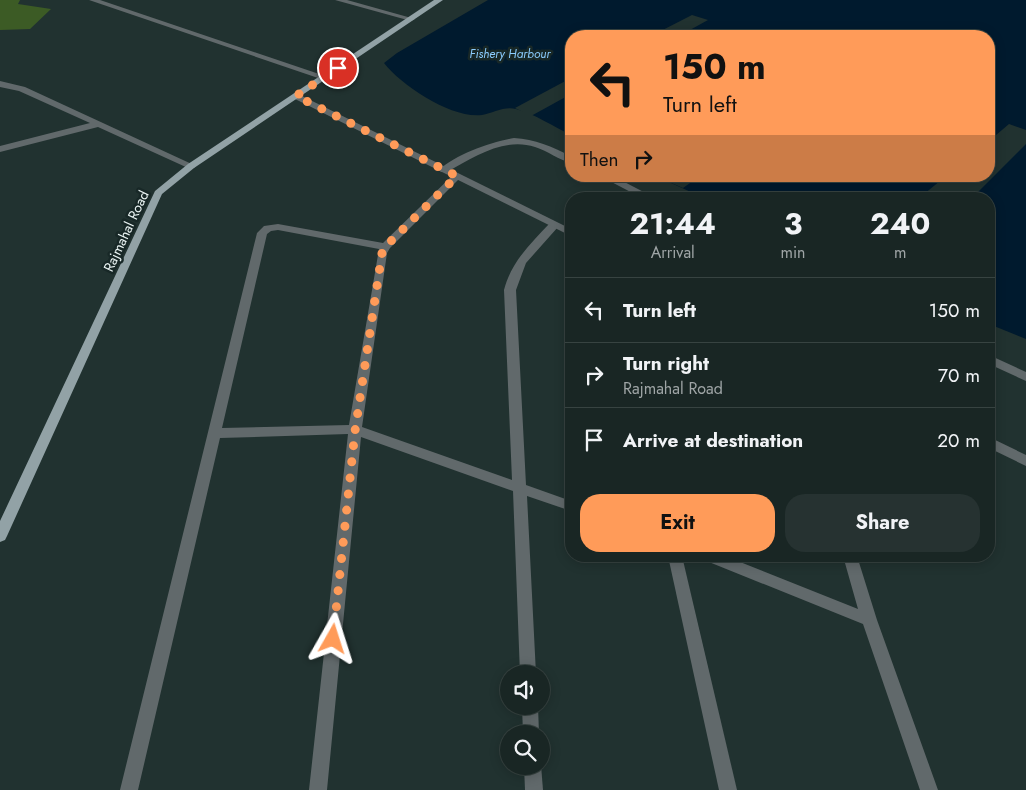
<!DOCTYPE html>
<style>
:root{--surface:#192624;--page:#263231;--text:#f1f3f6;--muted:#9fa5a6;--line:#374341;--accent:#ff9b59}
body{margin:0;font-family:Jost,sans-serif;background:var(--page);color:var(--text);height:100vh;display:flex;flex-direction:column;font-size:19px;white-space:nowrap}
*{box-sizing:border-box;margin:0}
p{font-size:16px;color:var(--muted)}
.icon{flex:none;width:28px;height:28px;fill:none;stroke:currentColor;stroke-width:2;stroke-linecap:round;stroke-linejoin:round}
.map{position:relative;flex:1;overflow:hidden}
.panel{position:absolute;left:565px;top:192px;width:430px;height:370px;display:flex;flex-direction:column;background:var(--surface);border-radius:20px;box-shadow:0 2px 12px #0003,0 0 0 1px var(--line)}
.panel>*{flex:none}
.top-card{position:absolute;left:565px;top:30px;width:430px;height:152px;border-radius:20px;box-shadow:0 2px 12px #0003,0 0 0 1px var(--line);background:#ff9b59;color:#111;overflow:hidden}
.buttons{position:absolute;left:500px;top:665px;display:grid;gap:10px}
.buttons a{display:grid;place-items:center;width:50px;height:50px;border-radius:50%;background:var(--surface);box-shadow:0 2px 12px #0003,0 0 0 1px var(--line);font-size:25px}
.pin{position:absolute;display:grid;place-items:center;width:42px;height:42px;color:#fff;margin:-21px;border:2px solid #fff;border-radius:50%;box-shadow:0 1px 5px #0007}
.me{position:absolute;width:55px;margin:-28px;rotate:6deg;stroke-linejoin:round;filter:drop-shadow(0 0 4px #0008)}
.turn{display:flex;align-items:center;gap:18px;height:105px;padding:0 15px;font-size:22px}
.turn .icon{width:65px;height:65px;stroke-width:2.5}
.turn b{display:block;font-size:35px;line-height:42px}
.then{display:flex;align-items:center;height:48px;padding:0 15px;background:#0003;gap:10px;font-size:19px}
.eta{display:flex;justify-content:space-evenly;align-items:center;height:85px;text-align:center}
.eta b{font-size:30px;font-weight:700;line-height:35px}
.primary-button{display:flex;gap:10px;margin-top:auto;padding:10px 15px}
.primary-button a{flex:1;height:58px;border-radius:20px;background:var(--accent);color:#111;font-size:20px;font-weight:700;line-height:58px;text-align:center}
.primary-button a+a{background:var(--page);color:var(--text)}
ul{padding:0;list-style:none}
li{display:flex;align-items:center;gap:15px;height:65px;padding:0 15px;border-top:1px solid var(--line)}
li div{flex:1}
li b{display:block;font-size:19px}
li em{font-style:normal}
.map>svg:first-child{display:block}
</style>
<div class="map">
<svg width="1026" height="790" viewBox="0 0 1026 790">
<rect width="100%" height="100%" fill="#213230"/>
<polygon fill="#3c5b25" points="0,0 20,0 18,4 51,9 30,29 0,30"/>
<path fill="#001a2e" d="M488 0H1026V339L989 324V199H706L656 176H989V36H571V135C554 127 535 114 516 109 504 106 493 113 482 115 452 119 402 86 384 63L397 53Z"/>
<g fill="#213230">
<polygon points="692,15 708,20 679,36 651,36"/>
<polygon points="571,78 571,94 531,116 515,108"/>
<polygon points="1009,124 1026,130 1026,144 971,199 918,199 946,176 989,176 989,141"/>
<polygon points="663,176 700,176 683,188 660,178"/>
</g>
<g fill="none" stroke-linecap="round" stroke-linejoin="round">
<g fill="#61696b" fill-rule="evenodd">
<polygon points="89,0 100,0 328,77 321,79"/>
<polygon points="335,0 347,0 415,19 411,21"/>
<polygon points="0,81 25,87 196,166 194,168 188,168 98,127 0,152 0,146 90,123 19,91 0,87"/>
<path d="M514 138C535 139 552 147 571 156V163C559 160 548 151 535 147 504 137 474 157 447 172H441L439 170C456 154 491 142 514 138Z"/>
<path d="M457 173 462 176 390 248 387 253 362 427 512 480 504 290C511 262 531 243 550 223H558V227L526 263 516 290 526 485 571 501V511L527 496 536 674H520L513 491 361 437 327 790H309L348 434 220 438 138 790H120L257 233 264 226 278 224 383 243 454 174ZM278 230 379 249 349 425 222 428 267 234 271 231Z"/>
<polygon points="600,176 613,176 657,199 644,199"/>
<polygon points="989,355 1026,372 1026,381 989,364"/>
<polygon points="668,556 682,556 737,790 719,790"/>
<polygon points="702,556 725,556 858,609 843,556 857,556 877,620 938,790 920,790 863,624 704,560"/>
<polygon points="522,706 538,706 539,734 523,734"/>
<polygon points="541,765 543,790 525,790 524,766"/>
</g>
<g fill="#61696b" fill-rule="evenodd">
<polygon points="296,93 571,229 571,236 293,98 293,94"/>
<polygon points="989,437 1026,455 1026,466 989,448"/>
</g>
<polygon fill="#92a2a6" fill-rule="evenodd" points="434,0 443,0 194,168 162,194 7,536 5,540 0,542 0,521 155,191 188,164"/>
</g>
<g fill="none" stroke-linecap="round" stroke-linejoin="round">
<polyline stroke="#ff9b59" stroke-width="9" stroke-dasharray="0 16.2" points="333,639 355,431 382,253 385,247 457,176 296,96 338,68"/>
</g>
<g text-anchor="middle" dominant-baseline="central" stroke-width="5" stroke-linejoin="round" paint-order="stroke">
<g font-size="12" font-style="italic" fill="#8bccfd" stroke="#182827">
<text x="510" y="54">Fishery Harbour</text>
</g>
<g font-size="14" fill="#ecf6f5" stroke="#182827">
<text transform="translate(126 231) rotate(-65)">Rajmahal Road</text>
</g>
</g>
</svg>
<div class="buttons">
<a><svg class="icon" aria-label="sound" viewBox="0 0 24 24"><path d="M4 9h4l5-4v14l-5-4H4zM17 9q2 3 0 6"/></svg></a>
<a><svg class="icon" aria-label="search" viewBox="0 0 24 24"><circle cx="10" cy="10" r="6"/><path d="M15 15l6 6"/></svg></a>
</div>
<div class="pin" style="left:338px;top:68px;background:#d93025"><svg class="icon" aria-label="arrive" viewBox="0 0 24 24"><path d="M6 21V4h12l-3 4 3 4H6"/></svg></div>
<svg class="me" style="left:333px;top:639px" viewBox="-20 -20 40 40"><path d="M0-17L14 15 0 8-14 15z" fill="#ff9b59" stroke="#fff" stroke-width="4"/></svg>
<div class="top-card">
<div class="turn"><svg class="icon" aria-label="left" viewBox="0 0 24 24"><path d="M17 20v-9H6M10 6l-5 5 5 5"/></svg><div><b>150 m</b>Turn left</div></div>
<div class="then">Then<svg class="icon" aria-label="right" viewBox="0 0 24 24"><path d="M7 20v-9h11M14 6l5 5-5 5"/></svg></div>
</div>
<section class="panel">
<div class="eta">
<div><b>21:44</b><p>Arrival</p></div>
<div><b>3</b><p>min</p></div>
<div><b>240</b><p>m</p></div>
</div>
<ul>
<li><svg class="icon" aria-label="left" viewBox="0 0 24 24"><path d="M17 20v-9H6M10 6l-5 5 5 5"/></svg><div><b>Turn left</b></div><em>150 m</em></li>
<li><svg class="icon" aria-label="right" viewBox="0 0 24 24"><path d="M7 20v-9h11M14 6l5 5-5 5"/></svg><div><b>Turn right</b><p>Rajmahal Road</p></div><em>70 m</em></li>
<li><svg class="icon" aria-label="arrive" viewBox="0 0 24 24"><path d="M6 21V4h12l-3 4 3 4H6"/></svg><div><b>Arrive at destination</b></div><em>20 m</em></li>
</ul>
<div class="primary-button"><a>Exit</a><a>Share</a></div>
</section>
</div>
